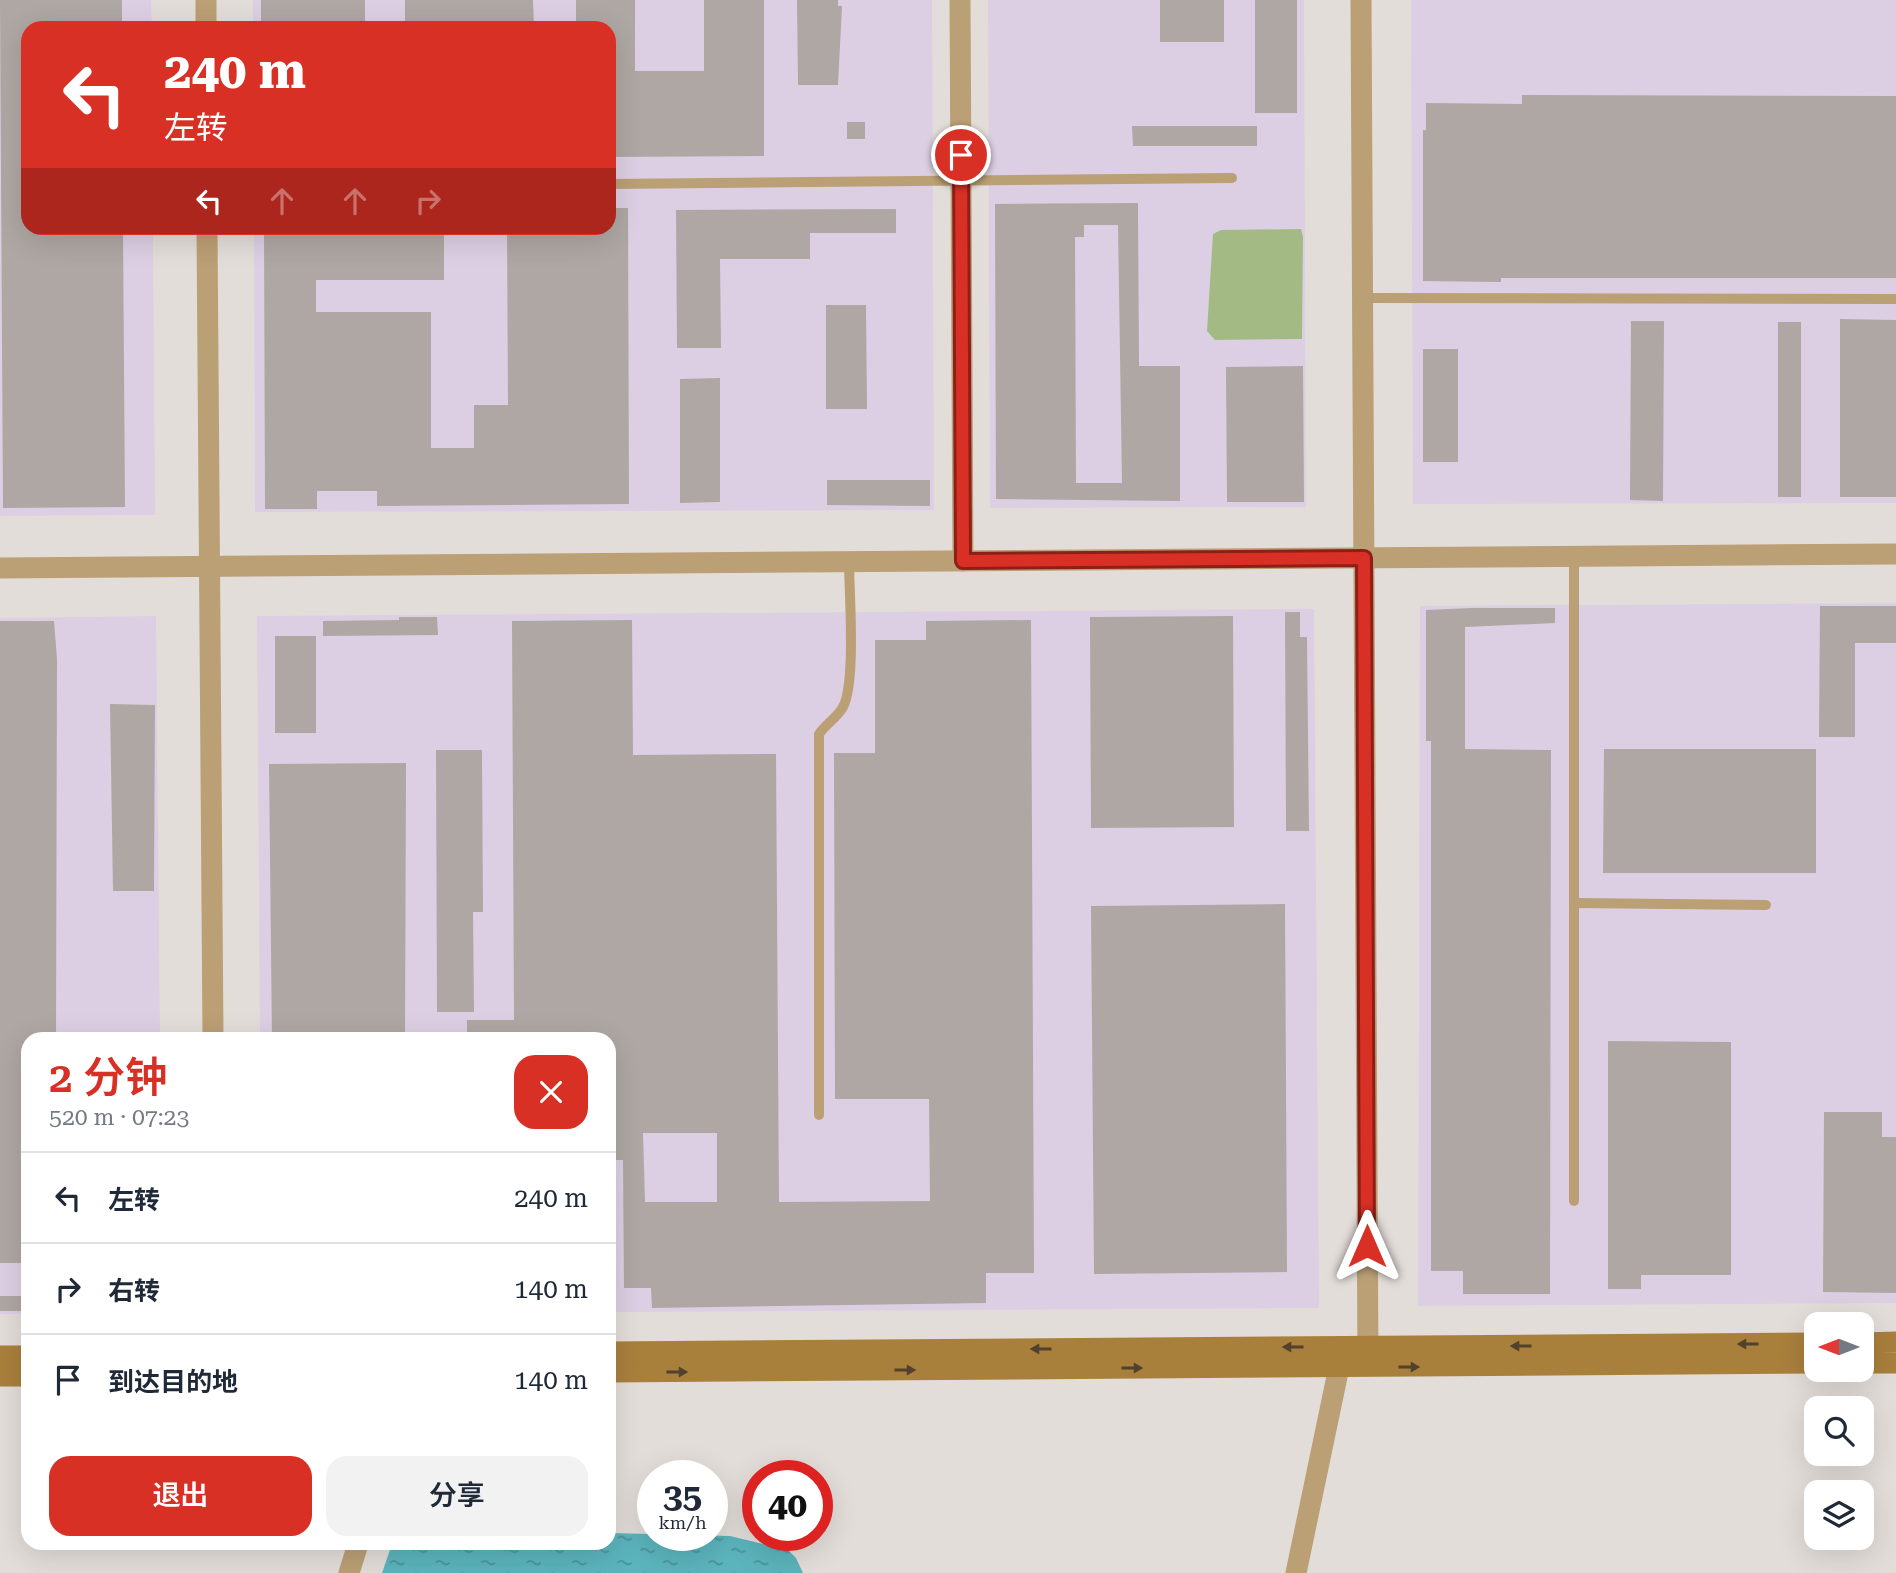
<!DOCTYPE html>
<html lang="zh">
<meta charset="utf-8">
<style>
:root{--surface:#fff;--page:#f2f2f3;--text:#1f2937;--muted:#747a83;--line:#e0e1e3;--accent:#d93025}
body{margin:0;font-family:"Roboto Serif","Noto Sans SC",serif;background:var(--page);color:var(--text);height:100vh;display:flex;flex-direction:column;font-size:26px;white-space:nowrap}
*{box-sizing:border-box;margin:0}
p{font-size:23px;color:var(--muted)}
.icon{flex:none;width:38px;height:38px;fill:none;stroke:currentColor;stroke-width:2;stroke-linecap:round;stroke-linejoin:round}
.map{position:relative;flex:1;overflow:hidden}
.sheet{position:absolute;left:21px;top:1032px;width:595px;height:518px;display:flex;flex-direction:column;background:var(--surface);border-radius:21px;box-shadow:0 7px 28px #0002}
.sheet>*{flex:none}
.hud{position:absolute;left:21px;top:21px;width:595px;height:214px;border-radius:21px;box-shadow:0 7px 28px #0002;background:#d93025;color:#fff;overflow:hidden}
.needle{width:46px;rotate:270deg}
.tools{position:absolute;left:1804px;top:1312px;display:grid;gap:14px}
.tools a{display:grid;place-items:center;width:70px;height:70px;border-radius:14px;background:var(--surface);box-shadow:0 7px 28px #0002;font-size:35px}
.speed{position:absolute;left:637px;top:1460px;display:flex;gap:14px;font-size:35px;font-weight:700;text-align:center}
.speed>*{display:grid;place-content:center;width:91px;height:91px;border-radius:50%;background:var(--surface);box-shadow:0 7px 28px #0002;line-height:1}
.speed small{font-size:18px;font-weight:400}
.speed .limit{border:10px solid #d22;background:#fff;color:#111}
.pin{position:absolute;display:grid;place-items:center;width:60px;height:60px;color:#fff;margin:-30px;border:4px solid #fff;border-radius:50%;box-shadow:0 2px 7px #0007}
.me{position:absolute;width:77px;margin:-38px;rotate:0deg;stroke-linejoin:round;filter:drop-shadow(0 0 5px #0008)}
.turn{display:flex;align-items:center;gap:24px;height:147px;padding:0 28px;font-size:32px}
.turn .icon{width:91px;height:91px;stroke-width:2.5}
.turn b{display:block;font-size:49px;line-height:60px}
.lanes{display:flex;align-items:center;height:66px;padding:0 28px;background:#0003;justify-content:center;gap:35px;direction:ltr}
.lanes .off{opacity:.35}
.round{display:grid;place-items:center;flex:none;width:74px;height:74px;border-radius:21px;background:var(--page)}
.overview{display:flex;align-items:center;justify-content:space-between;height:119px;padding:0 28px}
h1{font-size:42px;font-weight:600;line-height:52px;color:var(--accent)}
.button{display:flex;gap:14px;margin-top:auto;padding:14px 28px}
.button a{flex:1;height:80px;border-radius:21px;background:var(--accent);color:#fff;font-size:28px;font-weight:600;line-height:80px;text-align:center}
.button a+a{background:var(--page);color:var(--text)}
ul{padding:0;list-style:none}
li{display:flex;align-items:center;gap:21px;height:91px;padding:0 28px;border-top:2px solid var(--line)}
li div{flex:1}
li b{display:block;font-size:26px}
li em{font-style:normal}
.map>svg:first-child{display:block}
</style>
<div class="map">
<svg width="1896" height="1573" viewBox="0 0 1896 1573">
<defs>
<pattern id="water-ripples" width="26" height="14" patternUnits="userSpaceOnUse" patternTransform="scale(1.75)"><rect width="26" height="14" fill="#5bb4bc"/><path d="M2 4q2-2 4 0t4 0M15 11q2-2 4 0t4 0" fill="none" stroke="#4b9299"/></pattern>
</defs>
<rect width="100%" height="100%" fill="#e3ddd9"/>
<g fill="#dccfe3">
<polygon points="0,0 151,0 152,28 28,28 28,228 153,228 155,515 0,516"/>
<polygon points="253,0 932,0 934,510 255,512 254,228 609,228 609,28 253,28"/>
<polygon points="988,0 1304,0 1306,507 990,508"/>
<polygon points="1411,0 1896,0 1896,503 1413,504"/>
<polygon points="1896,603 1896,1303 1418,1306 1420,606"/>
<polygon points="1314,609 1319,1308 609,1312 609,1040 260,1039 257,616"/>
<polygon points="156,616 160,1039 28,1040 28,1314 0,1314 0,618"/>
</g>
<polygon fill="#a4ba84" points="1301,229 1303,237 1302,339 1215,340 1207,331 1213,234 1221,230"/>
<polygon fill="url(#water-ripples)" points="609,1533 730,1536 788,1550 796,1558 803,1573 382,1573 392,1544 609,1544"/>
<g fill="#aea7a4" fill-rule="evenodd">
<polygon points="0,0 122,0 122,28 28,28 28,228 123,228 125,507 3,508"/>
<rect x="261" y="0" width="104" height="28"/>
<polygon points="405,0 533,0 534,28 405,28"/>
<polygon points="576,0 635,0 635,71 704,71 704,0 764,0 764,156 609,157 609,28 576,28"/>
<polygon points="797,0 838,0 838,6 842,6 838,85 798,85"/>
<rect x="1160" y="0" width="64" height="42"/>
<rect x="1255" y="0" width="42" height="113"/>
<polygon points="1522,95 1896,96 1896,278 1501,278 1501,282 1423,281 1423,130 1426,130 1426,103 1522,104"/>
<rect x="847" y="122" width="18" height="17"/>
<polygon points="1132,126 1257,126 1257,146 1133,146"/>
<path d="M1138 203 1139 366H1180V501L996 499 995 204ZM1084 225H1118L1122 483H1076L1075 237H1084Z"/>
<polygon points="609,208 628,208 629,504 377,506 377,491 317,491 317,509 265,509 264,228 444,228 444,280 316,280 316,312 431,312 431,448 474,448 474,405 508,405 507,228 609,228"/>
<polygon points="896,209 896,233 810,233 810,259 720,259 721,348 677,348 676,210"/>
<polygon points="826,305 866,305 867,409 826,409"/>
<polygon points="1840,319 1896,320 1896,497 1840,497"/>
<polygon points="1631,321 1664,321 1663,501 1630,500"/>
<rect x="1778" y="322" width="23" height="175"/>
<rect x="1423" y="349" width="35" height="113"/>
<polygon points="1303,366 1304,502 1227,502 1226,367"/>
<polygon points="720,378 720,502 680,503 680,379"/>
<polygon points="827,480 930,480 930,506 827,505"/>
<polygon points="1820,606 1896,606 1896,643 1855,643 1855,737 1819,737"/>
<polygon points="1472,608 1555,608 1555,623 1465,627 1465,749 1551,750 1550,1294 1463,1294 1463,1271 1431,1271 1431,741 1426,741 1426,610"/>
<polygon points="1285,612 1300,612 1300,637 1307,637 1309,831 1286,831"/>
<polygon points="1233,616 1234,827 1091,828 1090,617"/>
<polygon points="399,617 437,617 438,635 323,636 323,621 399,620"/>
<path d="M632 620 633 755 776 754 779 1202 930 1201 929 1099H835L834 753H875V640H926V621L1031 620 1034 1273H986V1303L652 1308 651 1288H624L623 1160H609V1040H467V1020H514L512 621ZM643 1133H717V1202H645Z"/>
<polygon points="0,621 54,621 57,659 56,1040 28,1040 28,1263 0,1263"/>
<rect x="275" y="636" width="41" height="97"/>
<polygon points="110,704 155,705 154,891 113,891"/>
<polygon points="1604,749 1816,749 1816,873 1603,873"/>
<polygon points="436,750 482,750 483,912 473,912 474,1012 437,1012"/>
<polygon points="406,763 405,1040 272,1040 269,764"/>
<polygon points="1285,904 1287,1272 1094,1274 1091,906"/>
<polygon points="1608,1041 1731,1042 1731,1275 1641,1275 1641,1289 1608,1289"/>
<polygon points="1824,1112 1882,1112 1882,1137 1896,1137 1896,1293 1823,1292"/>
<rect x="0" y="1296" width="28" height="15"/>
</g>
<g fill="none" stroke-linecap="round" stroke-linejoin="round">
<g stroke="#bb9f75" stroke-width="10">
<polyline points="609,184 1232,178"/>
<polyline points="1362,298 1896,299"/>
<polyline points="1574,556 1574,1201"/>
<polyline points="1574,903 1766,905"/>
<path d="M819 1115V734C826 724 835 719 841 710 857 691 849 591 849 562"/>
</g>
<g stroke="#bb9f75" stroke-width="21">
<polyline points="960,0 963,561"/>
<polyline points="0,568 1896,554"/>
<polyline points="349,1573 358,1544"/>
<polyline points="1296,1573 1339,1367"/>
</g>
<g stroke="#bb9f75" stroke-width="21">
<polyline points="206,0 206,28"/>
<polyline points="1361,0 1368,1365"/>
<polyline points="207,228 213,1040"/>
</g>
<g stroke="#a97f3c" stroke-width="21">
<polyline points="1862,1343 1896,1342"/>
<polyline points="609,1352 1816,1343"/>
<polyline points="0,1356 28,1356"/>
<polyline points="1862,1363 1896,1363"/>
<polyline points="609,1372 1816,1363"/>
<polyline points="0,1376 28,1376"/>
</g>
</g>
<defs><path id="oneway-solid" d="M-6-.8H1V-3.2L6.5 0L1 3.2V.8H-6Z" transform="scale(1.75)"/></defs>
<g fill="#51422d">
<use href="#oneway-solid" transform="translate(1748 1344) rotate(180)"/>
<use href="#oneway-solid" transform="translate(1521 1346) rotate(180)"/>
<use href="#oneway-solid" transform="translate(1293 1347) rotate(180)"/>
<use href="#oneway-solid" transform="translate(1041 1349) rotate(180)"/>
<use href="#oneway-solid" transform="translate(1409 1367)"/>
<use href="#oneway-solid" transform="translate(1132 1368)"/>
<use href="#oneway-solid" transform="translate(905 1370)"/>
<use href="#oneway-solid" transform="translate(677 1372)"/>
</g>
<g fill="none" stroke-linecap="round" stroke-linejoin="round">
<defs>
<polyline id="route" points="961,155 963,561 1364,558 1367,1246"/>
</defs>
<use href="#route" stroke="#8d1f18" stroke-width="18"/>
<use href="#route" stroke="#d93025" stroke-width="12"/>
</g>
</svg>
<div class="tools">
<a><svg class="needle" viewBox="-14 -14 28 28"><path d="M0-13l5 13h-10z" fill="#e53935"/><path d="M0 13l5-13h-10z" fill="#747a83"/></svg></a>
<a><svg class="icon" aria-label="search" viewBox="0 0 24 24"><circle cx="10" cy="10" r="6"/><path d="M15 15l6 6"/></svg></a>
<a><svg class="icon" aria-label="layers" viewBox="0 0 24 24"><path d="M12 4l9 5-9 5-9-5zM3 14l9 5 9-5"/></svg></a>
</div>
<div class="speed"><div>35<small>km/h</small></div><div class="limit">40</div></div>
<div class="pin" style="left:961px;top:155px;background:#d93025"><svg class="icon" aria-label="arrive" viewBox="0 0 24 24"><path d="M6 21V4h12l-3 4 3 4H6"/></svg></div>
<svg class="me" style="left:1367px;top:1246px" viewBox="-20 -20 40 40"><path d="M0-17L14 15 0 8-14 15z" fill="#d93025" stroke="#fff" stroke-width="4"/></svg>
<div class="hud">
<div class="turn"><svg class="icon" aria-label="left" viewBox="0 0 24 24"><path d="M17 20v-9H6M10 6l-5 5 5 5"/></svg><div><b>240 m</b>左转</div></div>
<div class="lanes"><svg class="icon" aria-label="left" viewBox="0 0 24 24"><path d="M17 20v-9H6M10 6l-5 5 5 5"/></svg><svg class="icon off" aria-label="ahead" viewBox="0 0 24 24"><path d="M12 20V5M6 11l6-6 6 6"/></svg><svg class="icon off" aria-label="ahead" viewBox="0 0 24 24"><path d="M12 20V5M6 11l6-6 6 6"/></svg><svg class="icon off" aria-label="right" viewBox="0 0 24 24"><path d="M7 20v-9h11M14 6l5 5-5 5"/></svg></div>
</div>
<section class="sheet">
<div class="overview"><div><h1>2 分钟</h1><p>520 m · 07:23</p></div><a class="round" style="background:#d93025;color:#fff"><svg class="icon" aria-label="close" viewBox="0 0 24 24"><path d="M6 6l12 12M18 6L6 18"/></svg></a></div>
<ul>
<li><svg class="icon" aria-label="left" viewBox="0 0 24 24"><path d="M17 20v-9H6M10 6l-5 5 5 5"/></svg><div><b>左转</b></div><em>240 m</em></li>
<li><svg class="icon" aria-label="right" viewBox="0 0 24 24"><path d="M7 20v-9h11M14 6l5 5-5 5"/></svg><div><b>右转</b></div><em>140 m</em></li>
<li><svg class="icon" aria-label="arrive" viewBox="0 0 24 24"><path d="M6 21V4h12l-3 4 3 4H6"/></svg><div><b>到达目的地</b></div><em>140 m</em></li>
</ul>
<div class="button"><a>退出</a><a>分享</a></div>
</section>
</div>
